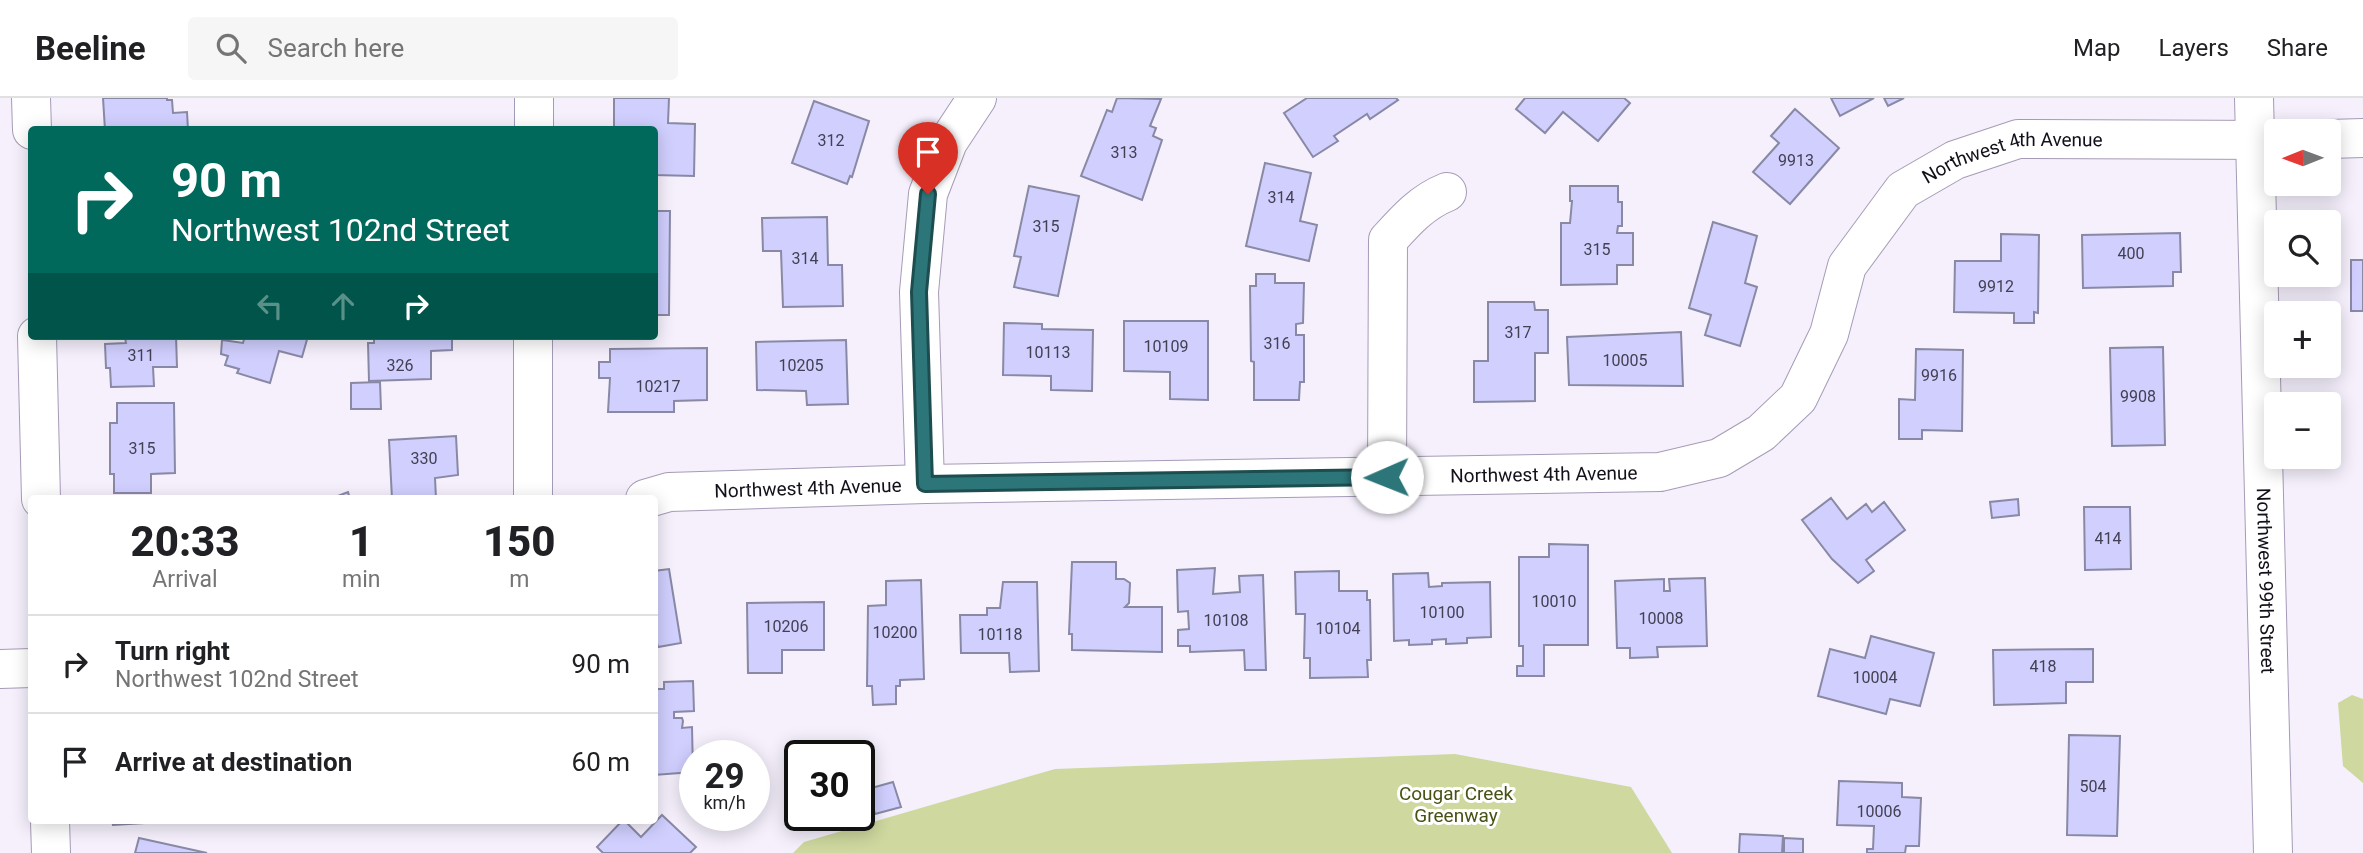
<!DOCTYPE html>
<meta charset="utf-8">
<style>
:root{--surface:#fff;--page:#f6f6f6;--text:#202124;--muted:#757577;--line:#e0e0e0}
body{margin:0;font-family:Roboto,sans-serif;background:var(--page);color:var(--text);height:100vh;display:flex;flex-direction:column;font-size:26px;white-space:nowrap}
*{box-sizing:border-box;margin:0}
p{font-size:23px;color:var(--muted)}
.icon{flex:none;width:38px;height:38px;fill:none;stroke:currentColor;stroke-width:2;stroke-linecap:round;stroke-linejoin:round}
.map{position:relative;flex:1;overflow:hidden}
.drawer{position:absolute;left:28px;top:397px;width:630px;height:329px;display:flex;flex-direction:column;background:var(--surface);border-radius:7px;box-shadow:0 4px 18px #0003}
.drawer>*{flex:none}
.hud{position:absolute;left:28px;top:28px;width:630px;height:214px;border-radius:7px;box-shadow:0 4px 18px #0003;background:#00695c;color:#fff;overflow:hidden}
.needle{width:46px;rotate:269deg}
.buttons{position:absolute;left:2264px;top:21px;display:grid;gap:14px}
.buttons a{display:grid;place-items:center;width:77px;height:77px;border-radius:7px;background:var(--surface);box-shadow:0 4px 18px #0003;font-size:35px}
.speed{position:absolute;left:679px;top:642px;display:flex;gap:14px;font-size:35px;font-weight:700;text-align:center}
.speed>*{display:grid;place-content:center;width:91px;height:91px;border-radius:50%;background:var(--surface);box-shadow:0 4px 18px #0003;line-height:1}
.speed small{font-size:18px;font-weight:400}
.speed .limit{border:4px solid #111;border-radius:10px;background:#fff;color:#111}
.pin{position:absolute;display:grid;place-items:center;width:60px;height:60px;color:#fff;margin:-72px -30px;border-radius:50% 50% 50% 0;rotate:-45deg;box-shadow:0 0 7px #0007}
.pin .icon{rotate:45deg}
.me{position:absolute;width:77px;margin:-38px;rotate:269deg;stroke-linejoin:round;filter:drop-shadow(0 0 5px #0008)}
.turn{display:flex;align-items:center;gap:24px;height:147px;padding:0 28px;font-size:32px}
.turn .icon{width:91px;height:91px;stroke-width:2.5}
.turn b{display:block;font-size:49px;line-height:60px}
.lanes{display:flex;align-items:center;height:66px;padding:0 28px;background:#0003;justify-content:center;gap:35px;direction:ltr}
.lanes .off{opacity:.35}
.eta{display:flex;justify-content:space-evenly;align-items:center;height:119px;text-align:center}
.eta b{font-size:42px;font-weight:800;line-height:49px}
ul{padding:0;list-style:none}
li{display:flex;align-items:center;gap:21px;height:98px;padding:0 28px;border-top:2px solid var(--line)}
li div{flex:1}
li b{display:block;font-size:26px}
li em{font-style:normal}
header{display:flex;align-items:center;gap:42px;box-sizing:border-box;height:98px;padding:0 35px;background:var(--surface);border-bottom:2px solid var(--line)}
header strong{font-size:33px}
nav{display:flex;gap:38px;margin-inline-start:auto;font-size:24px}
.search{width:490px;height:63px;background:var(--page);display:flex;align-items:center;gap:18px;box-sizing:border-box;padding:0 24px;border-radius:7px;color:var(--muted);font-size:26px}
.map>svg:first-child{display:block}
</style>
<header>
<strong>Beeline</strong>
<div class="search"><svg class="icon" aria-label="search" viewBox="0 0 24 24"><circle cx="10" cy="10" r="6"/><path d="M15 15l6 6"/></svg>Search here</div>
<nav><a>Map</a><a>Layers</a><a>Share</a></nav>
</header>
<div class="map">
<svg width="2363" height="755" viewBox="0 0 2363 755">
<rect width="100%" height="100%" fill="#f5f0fc"/>
<g fill="#ced89f">
<polygon points="2352,597 2363,601 2363,685 2343,668 2338,605"/>
<polygon points="1455,656 1631,689 1672,755 793,755 804,744 1055,671"/>
</g>
<g fill="#d0cffe" stroke="#8989a5" stroke-width="2">
<polygon points="103,0 167,0 167,2 172,2 173,15 187,14 188,32 105,32"/>
<polygon points="614,0 669,0 668,25 695,26 694,78 654,77 654,32 614,29"/>
<polygon points="1117,0 1161,1 1150,28 1156,30 1153,38 1162,42 1142,102 1081,78 1107,12 1112,14"/>
<polygon points="1307,0 1396,0 1398,2 1370,21 1367,16 1334,38 1338,43 1313,59 1284,15"/>
<polygon points="1525,0 1624,0 1630,5 1598,43 1563,14 1545,35 1516,11"/>
<polygon points="1831,0 1874,0 1840,18"/>
<polygon points="1884,0 1904,0 1888,8"/>
<polygon points="814,3 869,23 852,79 850,78 847,86 792,65"/>
<polygon points="1795,11 1839,50 1790,106 1753,74 1779,45 1771,38"/>
<polygon points="1265,65 1311,75 1300,123 1317,127 1309,163 1246,148"/>
<polygon points="1029,88 1079,98 1058,198 1014,189 1021,159 1014,158"/>
<polygon points="1570,88 1618,88 1618,104 1622,104 1622,128 1618,128 1617,135 1633,135 1633,167 1617,167 1617,186 1561,187 1561,125 1570,125 1572,103 1570,103"/>
<polygon points="654,113 670,113 669,217 654,217"/>
<polygon points="827,119 828,167 842,167 843,208 783,209 781,153 763,153 762,120"/>
<polygon points="1713,124 1757,138 1745,185 1757,189 1740,248 1705,237 1711,217 1689,210"/>
<polygon points="2180,135 2181,174 2173,174 2173,188 2083,190 2082,137"/>
<polygon points="2001,136 2039,137 2038,215 2034,214 2034,225 2014,225 2014,215 1954,214 1955,163 2001,163"/>
<rect x="2351" y="162" width="12" height="51"/>
<polygon points="1256,176 1275,176 1275,185 1304,185 1303,225 1296,226 1296,237 1304,237 1304,284 1300,284 1299,302 1254,302 1254,264 1251,263 1250,188 1256,188"/>
<polygon points="1488,204 1534,204 1535,212 1548,212 1548,255 1535,255 1535,303 1474,304 1474,263 1488,263"/>
<polygon points="1124,223 1208,223 1208,302 1170,301 1170,274 1124,273"/>
<polygon points="1004,225 1042,226 1042,231 1093,232 1092,293 1051,292 1051,278 1003,277"/>
<polygon points="1681,234 1683,288 1569,287 1567,239"/>
<polygon points="116,238 176,238 177,269 153,269 154,288 111,289 110,270 106,270 105,246 126,245 125,240 116,240"/>
<polygon points="245,238 308,238 302,259 279,253 270,285 237,275 239,271 225,267 228,258 221,256 222,242 243,245"/>
<polygon points="374,238 452,238 452,252 431,253 431,281 369,283 368,245 374,245"/>
<polygon points="846,242 848,306 807,307 806,293 757,292 756,244"/>
<polygon points="2163,249 2165,347 2112,348 2110,250"/>
<polygon points="707,250 707,302 674,303 674,314 608,314 610,280 599,280 599,264 610,264 610,251"/>
<polygon points="1916,251 1963,252 1962,333 1922,332 1922,341 1899,341 1899,301 1915,302"/>
<polygon points="380,284 381,311 351,311 351,285"/>
<polygon points="117,305 174,305 175,375 151,376 151,395 114,395 114,376 110,376 110,325 117,325"/>
<polygon points="456,338 458,377 435,380 436,401 392,401 389,342"/>
<polygon points="348,394 350,401 330,401"/>
<polygon points="1831,400 1847,421 1866,406 1872,414 1884,404 1905,432 1866,462 1874,473 1858,485 1832,461 1802,422"/>
<polygon points="2018,401 2019,417 1992,420 1990,404"/>
<polygon points="2084,409 2130,409 2131,471 2085,472"/>
<polygon points="1549,446 1588,447 1588,547 1544,547 1544,578 1517,578 1517,568 1523,568 1523,548 1519,548 1519,459 1549,459"/>
<polygon points="1072,464 1116,464 1116,481 1124,481 1130,485 1129,505 1125,509 1162,509 1162,554 1072,552 1072,536 1069,536"/>
<polygon points="1215,470 1213,496 1240,494 1239,478 1263,477 1266,572 1245,572 1244,552 1190,554 1190,548 1178,548 1178,532 1189,531 1188,513 1178,514 1177,472"/>
<polygon points="669,471 681,545 658,549 654,534 654,473"/>
<polygon points="1339,473 1339,493 1367,493 1367,502 1370,502 1371,562 1367,562 1368,579 1310,580 1310,560 1304,560 1305,516 1296,516 1295,474"/>
<polygon points="1428,475 1429,489 1442,488 1442,485 1490,484 1491,539 1467,540 1467,545 1446,546 1446,541 1432,542 1432,546 1409,547 1409,542 1394,543 1393,476"/>
<polygon points="1705,480 1707,548 1657,549 1658,559 1630,560 1630,550 1617,550 1615,483 1664,481 1664,493 1670,493 1669,481"/>
<polygon points="921,482 924,581 900,582 900,588 896,588 896,606 873,607 872,588 867,588 868,508 886,507 886,483"/>
<polygon points="1003,484 1037,484 1039,573 1010,574 1009,555 961,555 960,517 987,517 987,510 1000,510"/>
<polygon points="824,504 824,552 782,552 782,575 748,575 747,505"/>
<polygon points="1871,538 1934,555 1920,608 1890,601 1886,616 1818,598 1830,551 1865,560"/>
<polygon points="2093,551 2093,584 2066,584 2066,605 1994,607 1993,552"/>
<polygon points="693,583 694,613 674,614 674,620 682,620 683,623 682,630 692,629 693,674 654,677 654,591 664,591 664,584"/>
<polygon points="2069,637 2120,638 2117,738 2067,737"/>
<polygon points="1839,683 1902,685 1902,699 1921,700 1919,748 1906,748 1905,755 1867,755 1867,751 1873,751 1874,728 1837,727"/>
<polygon points="893,684 901,709 875,716 868,691"/>
<polygon points="662,717 696,749 690,755 603,755 597,749 622,723 625,723 641,739"/>
<polygon points="112,723 178,723 113,727"/>
<polygon points="1740,736 1783,738 1782,755 1739,755"/>
<polygon points="139,740 207,755 135,755"/>
<polygon points="1784,740 1803,741 1803,755 1784,755"/>
</g>
<g fill="none" stroke-linecap="round" stroke-linejoin="round">
<defs>
<g id="minor">
<polyline points="31,0 32,32"/>
<polyline points="534,0 534,32"/>
<polyline points="2329,41 2363,40"/>
<polyline points="37,238 41,401"/>
<path d="M1387 379 1388 142C1406 122 1422 104 1447 94"/>
<polyline points="925,386 919,194 928,96 948,44 977,0"/>
<polyline points="533,401 533,238"/>
<path id="s1" d="M645 401 669 394 925 386 1660 374 1719 360 1761 335 1798 300 1829 236 1847 168 1903 92 1955 62 2018 41 2277 42"/>
<polyline points="0,571 32,570"/>
<polyline points="50,723 51,755"/>
</g>
<g id="secondary">
<path id="s2" d="M2254 0 2273 755"/>
</g>
</defs>
<use href="#minor" stroke="#a69bb7" stroke-width="40"/>
<use href="#secondary" stroke="#a69bb7" stroke-width="40"/>
<use href="#minor" stroke="#fff" stroke-width="38"/>
<use href="#secondary" stroke="#fff" stroke-width="38"/>
</g>
<g fill="none" stroke-linecap="round" stroke-linejoin="round">
<defs>
<polyline id="route" points="928,96 919,194 925,386 1387,379"/>
</defs>
<use href="#route" stroke="#1d4d4f" stroke-width="18"/>
<use href="#route" stroke="#2c767a" stroke-width="12"/>
</g>
<g text-anchor="middle" dominant-baseline="central" stroke-width="6" stroke-linejoin="round" paint-order="stroke">
<g font-size="16" fill="#434053">
<text x="831" y="42">312</text>
<text x="1124" y="54">313</text>
<text x="1796" y="62">9913</text>
<text x="1281" y="99">314</text>
<text x="1046" y="128">315</text>
<text x="1597" y="151">315</text>
<text x="2131" y="155">400</text>
<text x="805" y="160">314</text>
<text x="1996" y="188">9912</text>
<text x="1518" y="234">317</text>
<text x="1277" y="245">316</text>
<text x="1166" y="248">10109</text>
<text x="1048" y="254">10113</text>
<text x="141" y="257">311</text>
<text x="1625" y="262">10005</text>
<text x="400" y="267">326</text>
<text x="801" y="267">10205</text>
<text x="1939" y="277">9916</text>
<text x="658" y="288">10217</text>
<text x="2138" y="298">9908</text>
<text x="142" y="350">315</text>
<text x="424" y="360">330</text>
<text x="2108" y="440">414</text>
<text x="1554" y="503">10010</text>
<text x="1442" y="514">10100</text>
<text x="1661" y="520">10008</text>
<text x="1226" y="522">10108</text>
<text x="786" y="528">10206</text>
<text x="1338" y="530">10104</text>
<text x="895" y="534">10200</text>
<text x="1000" y="536">10118</text>
<text x="2043" y="568">418</text>
<text x="1875" y="579">10004</text>
<text x="2093" y="688">504</text>
<text x="1879" y="713">10006</text>
</g>
<g font-size="19" fill="#14101a" stroke="#fff">
<text stroke="none"><textPath href="#s1" startOffset="1530">Northwest 4th Avenue</textPath></text>
<text stroke="none"><textPath href="#s1" startOffset="900">Northwest 4th Avenue</textPath></text>
<text stroke="none"><textPath href="#s1" startOffset="164">Northwest 4th Avenue</textPath></text>
<text stroke="none"><textPath href="#s2" startOffset="483">Northwest 99th Street</textPath></text>
</g>
<g font-size="19" fill="#4a5114" stroke="#fff">
<text x="1456" y="695">Cougar Creek<tspan x="1456" dy="22">Greenway</tspan></text>
</g>
</g>
</svg>
<div class="buttons">
<a><svg class="needle" viewBox="-14 -14 28 28"><path d="M0-13l5 13h-10z" fill="#e53935"/><path d="M0 13l5-13h-10z" fill="#757577"/></svg></a>
<a><svg class="icon" aria-label="search" viewBox="0 0 24 24"><circle cx="10" cy="10" r="6"/><path d="M15 15l6 6"/></svg></a>
<a>+</a>
<a>−</a>
</div>
<div class="speed"><div>29<small>km/h</small></div><div class="limit">30</div></div>
<div class="pin" style="left:928px;top:96px;background:#d93025"><svg class="icon" aria-label="arrive" viewBox="0 0 24 24"><path d="M6 21V4h12l-3 4 3 4H6"/></svg></div>
<svg class="me" style="left:1387px;top:379px" viewBox="-20 -20 40 40"><circle r="19" fill="#fff"/><path d="M0-13L10 11 0 6-10 11z" fill="#2c767a"/></svg>
<div class="hud">
<div class="turn"><svg class="icon" aria-label="right" viewBox="0 0 24 24"><path d="M7 20v-9h11M14 6l5 5-5 5"/></svg><div><b>90 m</b>Northwest 102nd Street</div></div>
<div class="lanes"><svg class="icon off" aria-label="left" viewBox="0 0 24 24"><path d="M17 20v-9H6M10 6l-5 5 5 5"/></svg><svg class="icon off" aria-label="ahead" viewBox="0 0 24 24"><path d="M12 20V5M6 11l6-6 6 6"/></svg><svg class="icon" aria-label="right" viewBox="0 0 24 24"><path d="M7 20v-9h11M14 6l5 5-5 5"/></svg></div>
</div>
<section class="drawer">
<div class="eta">
<div><b>20:33</b><p>Arrival</p></div>
<div><b>1</b><p>min</p></div>
<div><b>150</b><p>m</p></div>
</div>
<ul>
<li><svg class="icon" aria-label="right" viewBox="0 0 24 24"><path d="M7 20v-9h11M14 6l5 5-5 5"/></svg><div><b>Turn right</b><p>Northwest 102nd Street</p></div><em>90 m</em></li>
<li><svg class="icon" aria-label="arrive" viewBox="0 0 24 24"><path d="M6 21V4h12l-3 4 3 4H6"/></svg><div><b>Arrive at destination</b></div><em>60 m</em></li>
</ul>
</section>
</div>
